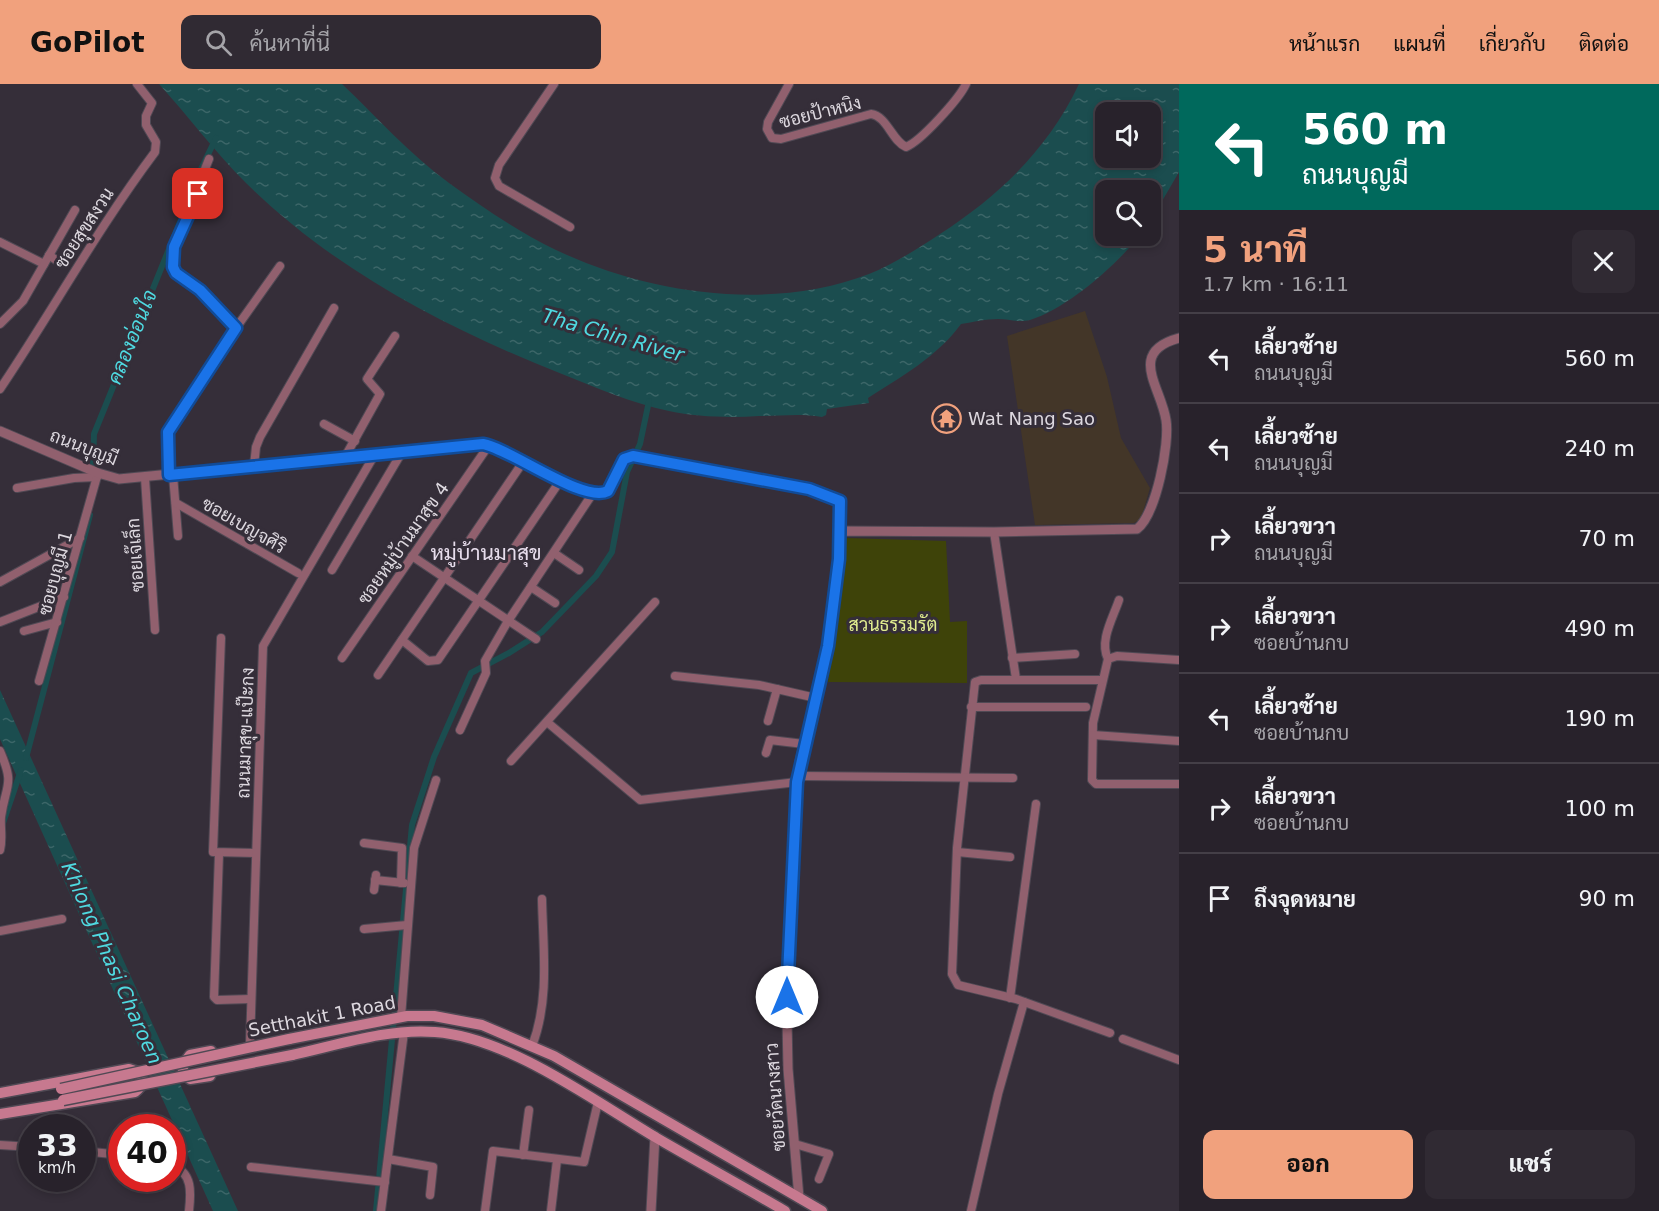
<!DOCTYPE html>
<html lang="th">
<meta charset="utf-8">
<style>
:root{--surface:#28222b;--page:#302a33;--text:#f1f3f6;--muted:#a5a4a9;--line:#443f47;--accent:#f1a17d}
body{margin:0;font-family:"DejaVu Sans",Sarabun,sans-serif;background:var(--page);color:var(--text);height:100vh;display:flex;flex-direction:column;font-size:22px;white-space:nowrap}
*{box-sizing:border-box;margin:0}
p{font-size:20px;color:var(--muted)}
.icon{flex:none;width:33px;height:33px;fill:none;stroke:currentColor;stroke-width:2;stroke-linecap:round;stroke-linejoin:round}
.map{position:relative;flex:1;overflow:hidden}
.sheet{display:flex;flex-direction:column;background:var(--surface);width:480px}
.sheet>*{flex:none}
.guide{background:#00695c;color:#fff;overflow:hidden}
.buttons{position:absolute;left:1095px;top:18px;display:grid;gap:12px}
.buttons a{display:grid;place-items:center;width:66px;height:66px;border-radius:12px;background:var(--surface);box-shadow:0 3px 9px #0003,0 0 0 2px var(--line);font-size:30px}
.speed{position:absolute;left:18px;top:1030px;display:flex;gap:12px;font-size:30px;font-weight:700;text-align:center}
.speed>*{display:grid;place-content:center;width:78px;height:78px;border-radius:50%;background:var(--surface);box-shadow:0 3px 9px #0003,0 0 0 2px var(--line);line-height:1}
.speed small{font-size:15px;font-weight:400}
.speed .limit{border:9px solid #d22;background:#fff;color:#111}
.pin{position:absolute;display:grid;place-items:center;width:51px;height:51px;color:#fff;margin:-26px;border-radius:12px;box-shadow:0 3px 9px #0006}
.me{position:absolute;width:66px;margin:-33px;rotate:0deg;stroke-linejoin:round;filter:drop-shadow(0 0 4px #0008)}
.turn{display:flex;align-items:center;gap:21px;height:126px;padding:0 24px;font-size:27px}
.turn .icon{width:78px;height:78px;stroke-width:2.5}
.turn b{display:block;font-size:42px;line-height:51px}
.round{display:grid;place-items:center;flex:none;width:63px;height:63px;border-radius:12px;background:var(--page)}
.head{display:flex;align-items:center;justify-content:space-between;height:102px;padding:0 24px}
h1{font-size:36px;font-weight:800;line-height:45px;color:var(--accent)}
.cta{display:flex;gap:12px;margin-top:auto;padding:12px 24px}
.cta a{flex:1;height:69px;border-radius:12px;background:var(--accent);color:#111;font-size:24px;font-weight:800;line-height:69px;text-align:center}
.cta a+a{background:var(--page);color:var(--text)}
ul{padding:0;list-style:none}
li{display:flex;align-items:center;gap:18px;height:90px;padding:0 24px;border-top:2px solid var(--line)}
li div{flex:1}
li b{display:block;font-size:22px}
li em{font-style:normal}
header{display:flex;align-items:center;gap:36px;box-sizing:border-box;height:84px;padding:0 30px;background:var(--accent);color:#111}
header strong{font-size:28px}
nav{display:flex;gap:33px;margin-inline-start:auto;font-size:21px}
.search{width:420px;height:54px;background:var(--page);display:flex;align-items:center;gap:15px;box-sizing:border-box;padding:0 21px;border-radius:12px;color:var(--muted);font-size:22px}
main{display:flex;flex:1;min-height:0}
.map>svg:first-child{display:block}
</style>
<header>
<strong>GoPilot</strong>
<div class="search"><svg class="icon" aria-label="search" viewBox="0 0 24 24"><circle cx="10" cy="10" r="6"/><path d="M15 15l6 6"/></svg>ค้นหาที่นี่</div>
<nav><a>หน้าแรก</a><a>แผนที่</a><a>เกี่ยวกับ</a><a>ติดต่อ</a></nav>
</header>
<main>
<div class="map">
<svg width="1179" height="1127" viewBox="0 0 1179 1127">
<defs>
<pattern id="water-ripples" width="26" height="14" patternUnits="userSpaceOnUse" patternTransform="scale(1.5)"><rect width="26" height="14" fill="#1b4d4f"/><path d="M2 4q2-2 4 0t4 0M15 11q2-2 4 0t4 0" fill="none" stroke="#3c6668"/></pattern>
</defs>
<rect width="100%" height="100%" fill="#352e39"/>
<polygon fill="#433628" points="1085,227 1107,293 1121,354 1150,404 1141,435 1134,439 1035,441 1007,252"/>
<polygon fill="#3e4309" points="846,454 946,457 950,538 967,537 967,599 828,598"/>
<g fill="url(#water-ripples)" fill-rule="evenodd">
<path d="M159 0H342C377 33 410 71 449 99 482 123 519 148 556 166 649 210 770 228 869 190 894 180 917 165 940 150 1000 111 1048 65 1079 0H1179V88L1151 136 1150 106H1106V152H1139C1116 182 1066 225 1030 236 1018 239 1009 235 998 235 986 235 973 238 961 240 938 272 901 293 868 314L869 319 827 325 826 331 822 333C800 329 781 332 759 332 730 334 697 333 669 327 631 319 597 304 562 290 448 245 334 186 246 99 215 68 188 32 159 0ZM1106 28H1150V74H1106Z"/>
<polygon points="0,606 238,1127 213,1127 0,655"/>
</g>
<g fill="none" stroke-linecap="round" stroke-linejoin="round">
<g stroke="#1b4d4f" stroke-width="6">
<polyline points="201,85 216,54"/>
<polyline points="93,381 94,350 184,128"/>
<polyline points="26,674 90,431"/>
<polyline points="2,742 21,686"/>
<polyline points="376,1127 412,741 434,673 471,589 509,569 542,548 596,492 612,468 627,388 640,360 649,317"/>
</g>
<defs>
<g id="minor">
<polyline points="554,0 499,81 495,94 499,102 570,143"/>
<path d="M789 0 768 38 767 45 772 54 781 55 871 30C887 32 892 57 906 63 921 57 959 15 966 0"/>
<polyline points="0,158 44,180"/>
<polyline points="49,171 60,179 66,177 90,136"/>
<polyline points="0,240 23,217 75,126"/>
<polyline points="236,244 280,182"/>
<path d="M0 305C53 226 98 144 155 68L156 58 146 41V32L152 19 137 0"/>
<polyline points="324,340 355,357"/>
<polyline points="345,373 380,310 367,295 395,252"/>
<polyline points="254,382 256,363 260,353 334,224"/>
<polyline points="169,391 168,348 236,244 200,206 176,189 173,183 174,163 209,75"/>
<polyline points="173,391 178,452"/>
<polyline points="145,394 155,546"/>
<polyline points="17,404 74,394 97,393"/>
<polyline points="840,417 841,447"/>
<polyline points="176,419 298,489"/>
<polyline points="994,448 1016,595"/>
<polyline points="554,469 579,486"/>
<polyline points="412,472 536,555"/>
<polyline points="332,486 402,368"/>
<polyline points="0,498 80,454"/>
<polyline points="531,503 555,519"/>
<polyline points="0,538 64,513"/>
<polyline points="24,547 57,538"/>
<polyline points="221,554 213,768 256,769"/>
<polyline points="402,556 428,577 438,576 560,397"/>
<polyline points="342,574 489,361"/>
<polyline points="1012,574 1075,570"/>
<path d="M1108 575C1099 557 1113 534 1119 516"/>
<polyline points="1179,576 1117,572 1108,575 1093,639 1092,696 1096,700 1179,700"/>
<polyline points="378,591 523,378"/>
<polyline points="675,592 759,601 816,614"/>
<polyline points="1102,596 981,596 975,598 957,764 952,890 958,901 1016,915 1110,949"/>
<polyline points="39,597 98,389"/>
<polyline points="971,623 1086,623"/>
<polyline points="768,637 777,605"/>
<polyline points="547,638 640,716 797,698"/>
<polyline points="460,646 486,589 485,577 508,537 593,409"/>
<polyline points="1093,651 1179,657"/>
<path d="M0 667C15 702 6 699 1 733 0 744 3 754 0 766"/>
<polyline points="766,669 770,656 804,660"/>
<polyline points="511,677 655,518"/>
<polyline points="798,692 1013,694"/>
<polyline points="364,759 402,764 401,799"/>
<polyline points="957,768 1010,773"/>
<polyline points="219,770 214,913 217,916 251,915"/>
<polyline points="375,796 404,799"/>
<polyline points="374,806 376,791"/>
<polyline points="364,845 407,841"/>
<polyline points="0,847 62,835"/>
<polyline points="1010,914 1036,720"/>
<polyline points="401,933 414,764 436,696"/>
<polyline points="1123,955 1179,976"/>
<polyline points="250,960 263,562 375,370"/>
<path d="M532 962C550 916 543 864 542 815"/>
<polyline points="795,1060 829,1070 819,1095"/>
<polyline points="0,1061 32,1063"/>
<polyline points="82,1067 122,1071"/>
<polyline points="523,1071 529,1026"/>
<polyline points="388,1075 433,1083 430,1111"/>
<path d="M172 1081C193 1089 191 1109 189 1127"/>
<polyline points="251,1083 385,1098"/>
<polyline points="381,1127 404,948"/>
<polyline points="485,1127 493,1067 584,1078 598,1018"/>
<polyline points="551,1127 557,1076"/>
<polyline points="971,1127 998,1010 1024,918"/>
</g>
<g id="tertiary">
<path d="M0 347 98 389 119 395 483 360C511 365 584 420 608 407L624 375 633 372 809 405 840 417"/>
<path d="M799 1114 788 985 787 936 795 714 800 677 828 562 841 447 994 448 1137 445C1156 431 1170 359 1166 336 1161 303 1127 268 1179 254"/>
<polyline points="651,1127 655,1052"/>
</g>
<g id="secondary">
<polyline points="289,955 407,932 434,932 482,941 554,972 822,1127"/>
<path d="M292 971C338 961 388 944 435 948 507 953 593 1016 655 1053 698 1078 742 1102 785 1127"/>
<polyline points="210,992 190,995 184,989 182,982 190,971 211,967"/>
<path d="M0 1009 129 985 138 988C144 995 143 1002 135 1008L0 1030"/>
</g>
</defs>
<use href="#minor" stroke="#504954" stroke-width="10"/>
<use href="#tertiary" stroke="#504954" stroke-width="11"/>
<use href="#secondary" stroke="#504954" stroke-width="13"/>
<use href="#minor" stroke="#91606e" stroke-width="8"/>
<use href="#tertiary" stroke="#91606e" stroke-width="9"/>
<use href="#secondary" stroke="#c7798f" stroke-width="10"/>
<defs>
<g id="secondary-bridge">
<polyline points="61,1005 289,955"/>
<polyline points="63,1016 292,971"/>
</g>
</defs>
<use href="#secondary-bridge" stroke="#504954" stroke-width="13" stroke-linecap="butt"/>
<use href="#secondary-bridge" stroke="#c7798f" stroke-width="10"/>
</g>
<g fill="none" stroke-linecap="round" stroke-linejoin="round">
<defs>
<path id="route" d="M198 110 174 163 173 183 176 189 200 206 236 244 168 348 169 391 483 360C511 365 584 420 608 407L624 375 633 372 809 405 840 417 839 475 828 562 797 698 787 913"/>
</defs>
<use href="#route" stroke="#114b97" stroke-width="15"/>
<use href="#route" stroke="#1a73e8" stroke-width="10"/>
</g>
<defs>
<symbol id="temple-ring" viewBox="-11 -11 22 22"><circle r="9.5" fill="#352e39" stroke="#f1a17d" stroke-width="1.5"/><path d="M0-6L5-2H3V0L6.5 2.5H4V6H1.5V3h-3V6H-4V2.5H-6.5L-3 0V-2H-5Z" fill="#f1a17d"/></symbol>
</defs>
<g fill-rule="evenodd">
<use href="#temple-ring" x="930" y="318" width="33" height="33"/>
</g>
<g text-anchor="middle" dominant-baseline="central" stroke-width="6" stroke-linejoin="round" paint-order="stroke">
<g font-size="18" fill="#ddd8df" stroke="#352e39">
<text transform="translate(820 28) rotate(-14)">ซอยป้าหนิง</text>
<text transform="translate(84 144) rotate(-57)">ซอยสุขสงวน</text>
<text transform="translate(84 363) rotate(21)">ถนนบุญมี</text>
<text transform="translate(244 441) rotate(30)">ซอยเบญจศิริ</text>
<text transform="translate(403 459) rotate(-55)">ซอยหมู่บ้านมาสุข 4</text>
<text transform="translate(135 471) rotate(-94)">ซอยเจ๊เล็ก</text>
<text transform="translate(55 489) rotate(-75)">ซอยบุญมี 1</text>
<text transform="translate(245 649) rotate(-88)">ถนนมาสุข-แป๊ะกง</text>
<text transform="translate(322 932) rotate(-11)">Setthakit 1 Road</text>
<text transform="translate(775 1013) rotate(-94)">ซอยวัดนางสาว</text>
</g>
<g font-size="18" fill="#ddd8df" stroke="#352e39" text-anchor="start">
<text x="968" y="334">Wat Nang Sao</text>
</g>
<g font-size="18" fill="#e0ec8f" stroke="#352e39">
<text x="893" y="540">สวนธรรมรัต</text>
</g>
<g font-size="20" font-style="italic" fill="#4fdae1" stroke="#352e39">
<text transform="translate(613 251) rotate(16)">Tha Chin River</text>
<text transform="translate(132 253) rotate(-68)">คลองอ่อนใจ</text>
<text transform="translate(112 879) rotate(66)">Khlong Phasi Charoen</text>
</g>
<g font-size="21" fill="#e7ddec" stroke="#352e39">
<text x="486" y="469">หมู่บ้านมาสุข</text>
</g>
</g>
</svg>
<div class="buttons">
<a><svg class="icon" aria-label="sound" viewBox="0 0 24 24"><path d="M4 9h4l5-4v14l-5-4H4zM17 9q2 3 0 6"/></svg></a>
<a><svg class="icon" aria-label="search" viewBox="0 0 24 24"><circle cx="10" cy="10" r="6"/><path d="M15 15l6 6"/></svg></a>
</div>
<div class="speed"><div>33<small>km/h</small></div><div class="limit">40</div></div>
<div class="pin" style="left:198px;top:110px;background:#d93025"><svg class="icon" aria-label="arrive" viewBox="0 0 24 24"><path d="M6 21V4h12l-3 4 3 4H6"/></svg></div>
<svg class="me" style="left:787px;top:913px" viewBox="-20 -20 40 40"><circle r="19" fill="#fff"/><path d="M0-13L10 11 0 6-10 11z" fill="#1a73e8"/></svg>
</div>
<section class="sheet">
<div class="guide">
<div class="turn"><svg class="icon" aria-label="left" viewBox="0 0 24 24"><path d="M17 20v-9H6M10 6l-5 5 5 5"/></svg><div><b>560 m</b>ถนนบุญมี</div></div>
</div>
<div class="head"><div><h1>5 นาที</h1><p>1.7 km · 16:11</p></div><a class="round"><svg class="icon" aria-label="close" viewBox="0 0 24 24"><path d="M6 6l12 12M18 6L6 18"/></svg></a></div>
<ul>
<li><svg class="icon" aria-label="left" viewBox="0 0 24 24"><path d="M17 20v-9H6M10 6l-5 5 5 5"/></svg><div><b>เลี้ยวซ้าย</b><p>ถนนบุญมี</p></div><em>560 m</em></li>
<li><svg class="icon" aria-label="left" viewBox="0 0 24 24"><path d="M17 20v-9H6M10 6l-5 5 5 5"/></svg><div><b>เลี้ยวซ้าย</b><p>ถนนบุญมี</p></div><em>240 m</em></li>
<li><svg class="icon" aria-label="right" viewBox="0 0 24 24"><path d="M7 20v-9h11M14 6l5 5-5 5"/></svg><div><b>เลี้ยวขวา</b><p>ถนนบุญมี</p></div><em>70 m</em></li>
<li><svg class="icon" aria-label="right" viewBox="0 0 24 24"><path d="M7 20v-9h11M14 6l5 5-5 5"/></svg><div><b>เลี้ยวขวา</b><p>ซอยบ้านกบ</p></div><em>490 m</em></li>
<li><svg class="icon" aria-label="left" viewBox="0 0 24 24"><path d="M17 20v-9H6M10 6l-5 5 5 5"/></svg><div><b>เลี้ยวซ้าย</b><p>ซอยบ้านกบ</p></div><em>190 m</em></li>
<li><svg class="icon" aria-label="right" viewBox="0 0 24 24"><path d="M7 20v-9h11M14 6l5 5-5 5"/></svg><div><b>เลี้ยวขวา</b><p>ซอยบ้านกบ</p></div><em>100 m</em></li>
<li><svg class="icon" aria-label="arrive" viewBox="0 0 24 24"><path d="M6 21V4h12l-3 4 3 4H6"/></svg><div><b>ถึงจุดหมาย</b></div><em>90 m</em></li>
</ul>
<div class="cta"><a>ออก</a><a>แชร์</a></div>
</section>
</main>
